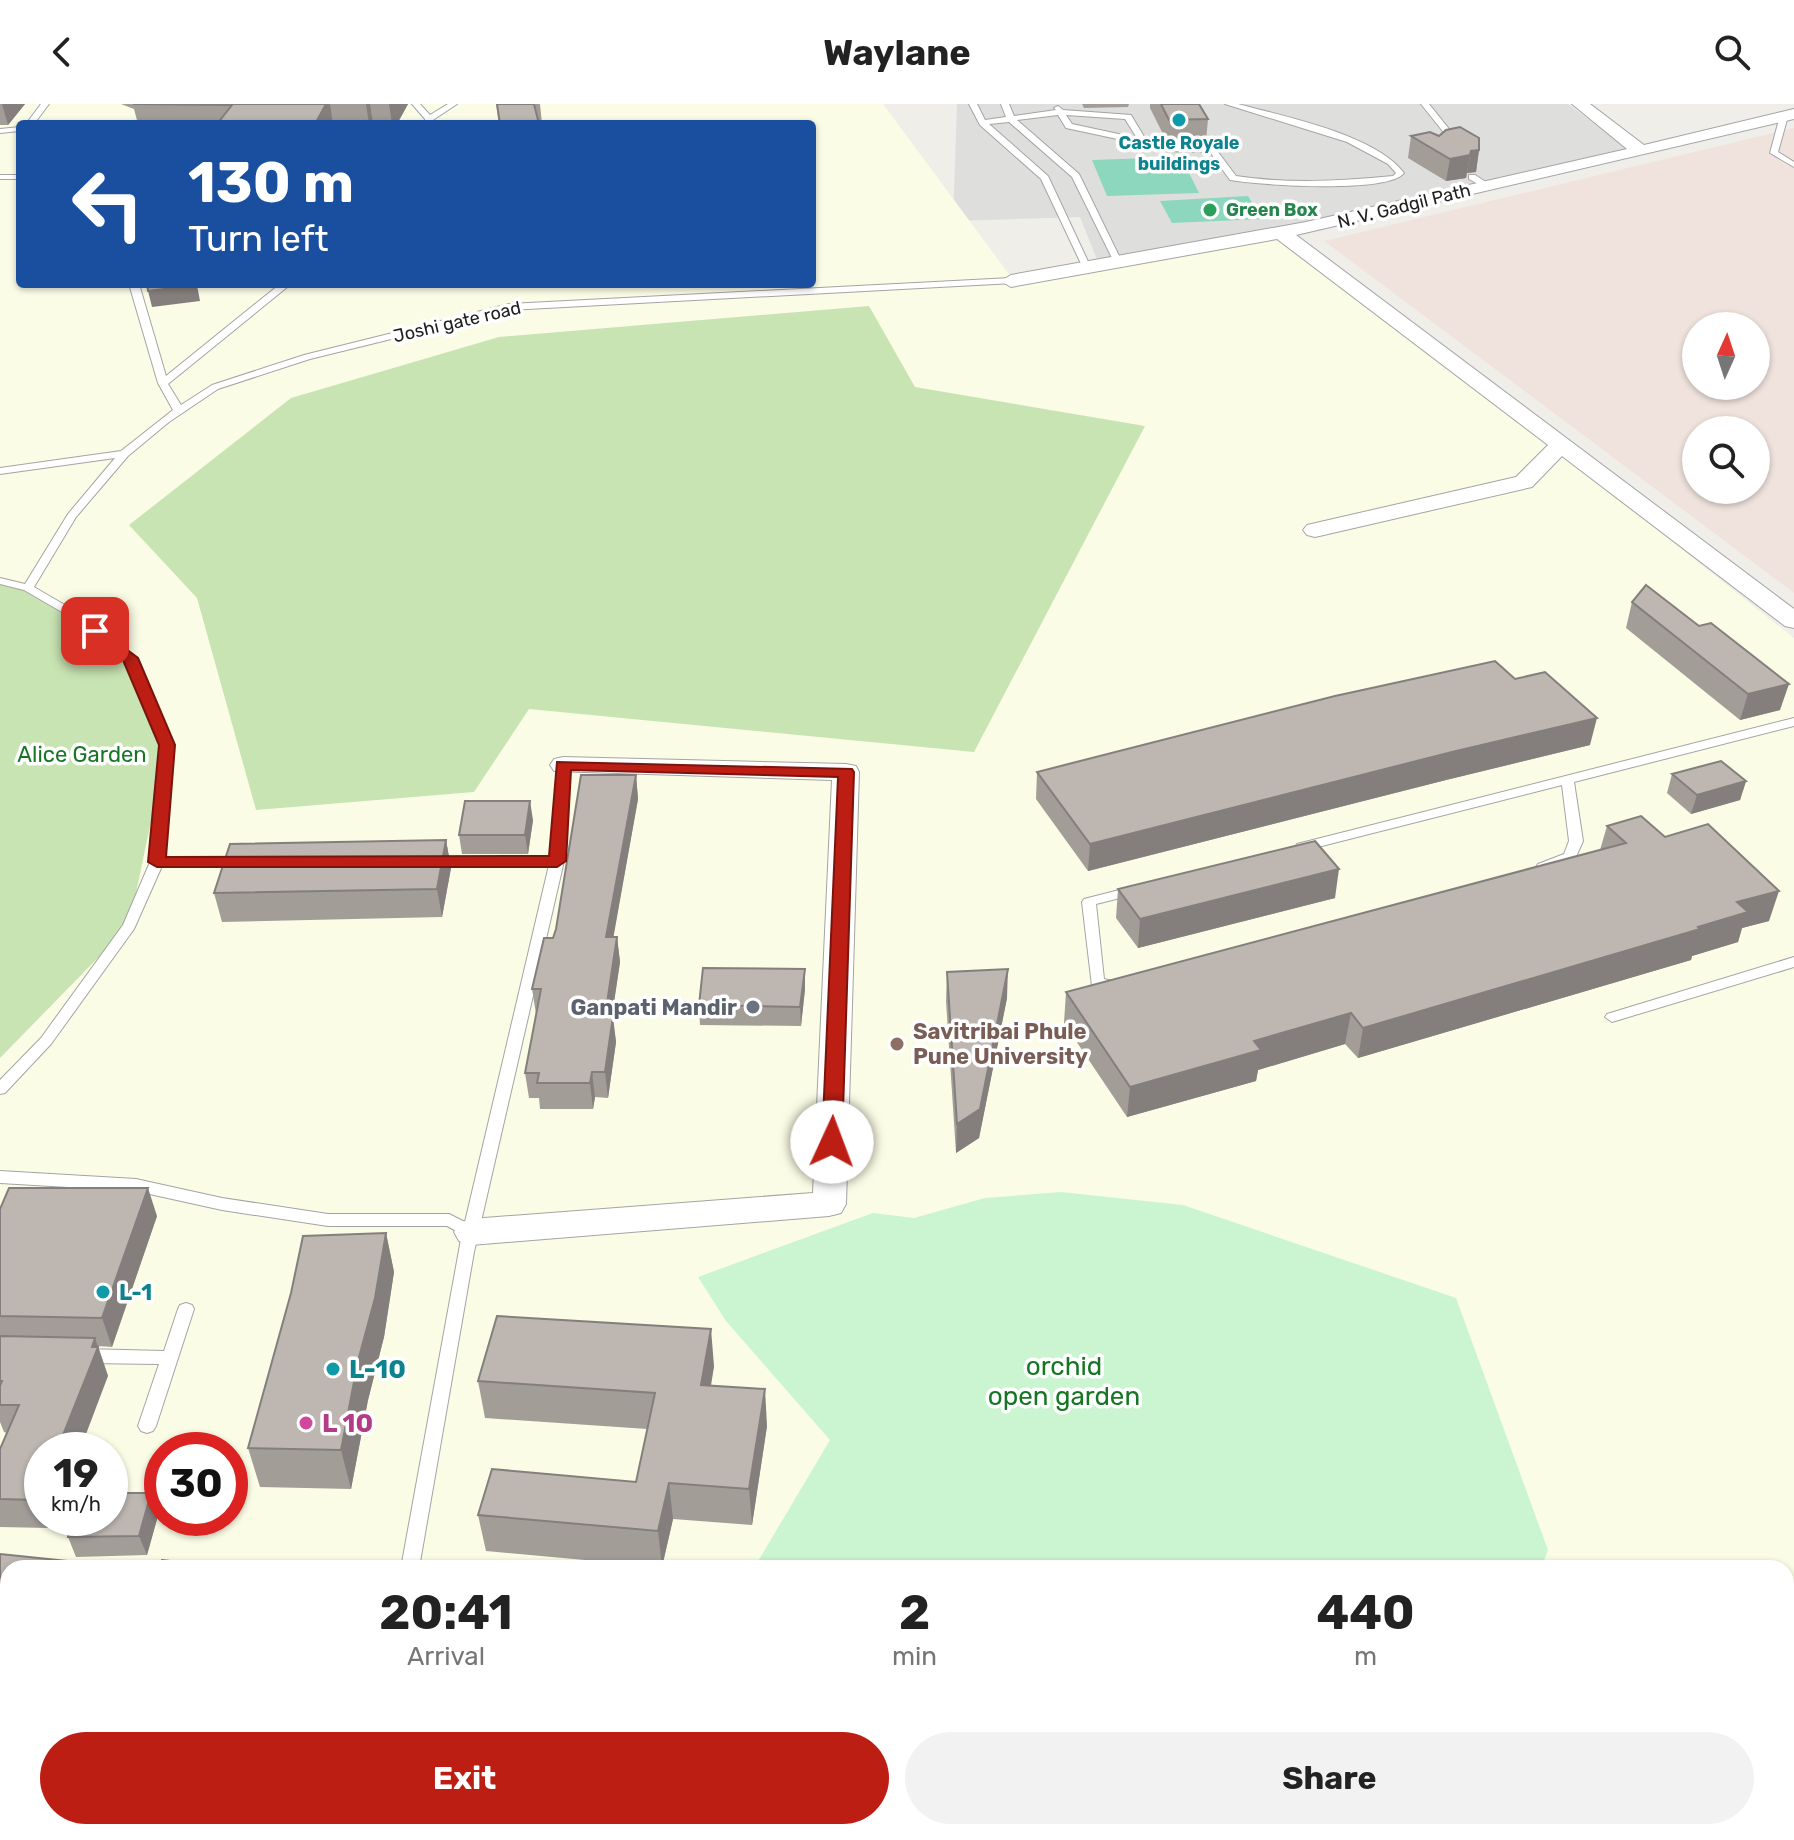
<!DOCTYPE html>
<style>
:root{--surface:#fff;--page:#f2f2f2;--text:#222;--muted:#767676;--accent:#bd1e14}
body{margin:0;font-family:Rubik,sans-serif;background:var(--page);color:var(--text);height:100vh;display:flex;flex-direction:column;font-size:30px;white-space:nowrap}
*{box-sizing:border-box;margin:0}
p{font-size:26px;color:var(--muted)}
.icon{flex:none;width:44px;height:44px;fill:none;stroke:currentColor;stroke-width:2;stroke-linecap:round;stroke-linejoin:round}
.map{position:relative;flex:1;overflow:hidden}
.details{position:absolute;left:0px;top:1456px;width:1794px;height:280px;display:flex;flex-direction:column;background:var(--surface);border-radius:24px 24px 0 0;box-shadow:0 2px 6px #0004}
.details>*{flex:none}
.top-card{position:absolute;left:16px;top:16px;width:800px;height:168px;border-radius:8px;box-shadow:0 2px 6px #0004;background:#1a4fa0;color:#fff;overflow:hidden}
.needle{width:52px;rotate:3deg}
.buttons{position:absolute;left:1682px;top:208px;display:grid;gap:16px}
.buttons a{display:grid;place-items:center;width:88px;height:88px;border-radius:50%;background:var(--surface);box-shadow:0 2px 6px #0004;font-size:40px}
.speed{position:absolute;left:24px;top:1328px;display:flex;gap:16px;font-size:40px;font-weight:700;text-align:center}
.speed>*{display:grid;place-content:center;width:104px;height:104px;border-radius:50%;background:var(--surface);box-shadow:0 2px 6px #0004;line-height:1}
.speed small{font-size:20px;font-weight:400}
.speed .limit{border:12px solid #d22;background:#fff;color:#111}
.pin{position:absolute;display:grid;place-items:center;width:68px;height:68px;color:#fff;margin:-34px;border-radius:16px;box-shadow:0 4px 12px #0006}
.me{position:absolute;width:88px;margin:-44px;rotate:2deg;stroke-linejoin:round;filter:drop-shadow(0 0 6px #0008)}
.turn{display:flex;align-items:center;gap:28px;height:168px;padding:0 40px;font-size:36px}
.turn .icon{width:104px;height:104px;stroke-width:2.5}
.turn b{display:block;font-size:56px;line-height:68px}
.eta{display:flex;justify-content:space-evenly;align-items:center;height:136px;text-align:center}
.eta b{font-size:48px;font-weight:700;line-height:56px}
.primary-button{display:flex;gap:16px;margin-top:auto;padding:16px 40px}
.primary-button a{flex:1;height:92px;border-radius:48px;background:var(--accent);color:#fff;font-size:32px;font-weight:700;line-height:92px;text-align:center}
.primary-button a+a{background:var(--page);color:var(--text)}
header{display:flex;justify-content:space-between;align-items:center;height:104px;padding:0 40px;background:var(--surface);font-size:36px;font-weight:700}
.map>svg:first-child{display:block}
</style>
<header><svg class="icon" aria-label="back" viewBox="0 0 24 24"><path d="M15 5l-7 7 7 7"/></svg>Waylane<svg class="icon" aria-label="search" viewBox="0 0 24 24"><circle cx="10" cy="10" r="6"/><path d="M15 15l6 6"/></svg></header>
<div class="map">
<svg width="1794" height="1736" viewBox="0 0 1794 1736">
<rect width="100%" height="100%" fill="#f0eee8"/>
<polygon fill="#dededd" points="957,0 1568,0 1629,46 1305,119 1098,158 1080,113 953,117"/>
<path fill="#fbfce5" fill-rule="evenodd" d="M0 0H883L1014 177 1281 129 1794 534V1736H0ZM20 20H812V180H20ZM42 1346H110V1414H42ZM162 1346H230V1414H162ZM8 1464H1786V1728H8Z"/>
<path fill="#f0e3dd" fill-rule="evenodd" d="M1794 24V489L1324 137ZM1696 222H1756V282H1696ZM1696 326H1756V386H1696Z"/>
<g fill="#c9e4b3">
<polygon points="869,202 915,283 1145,322 974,648 529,605 474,688 256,706 197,494 129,421 291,294 499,233"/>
<polygon points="0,477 28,484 130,554 167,641 129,822 0,954"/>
</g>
<g fill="#caf5d0">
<polygon points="1061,1088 1183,1101 1456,1194 1548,1446 1541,1464 754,1464 830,1336 726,1217 698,1173 873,1109 914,1114 985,1094"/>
<polygon points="851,1728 1602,1728 1607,1736 858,1736"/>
</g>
<g fill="#8ed7bf">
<polygon points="1181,53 1199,89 1107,92 1092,56"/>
<polygon points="1248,92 1262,115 1172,119 1160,97"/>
</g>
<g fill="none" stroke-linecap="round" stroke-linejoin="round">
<defs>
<g id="lane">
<polygon points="41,0 49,0 34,20 26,20"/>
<polygon points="412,0 420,0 430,11 448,0 457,0 433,16 433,20 425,20 425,15"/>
<path d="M969 0H977L985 16 1006 13 1001 0H1009L1014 12 1056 6 1054 4 1058 2 1063 6 1131 11 1146 36 1165 43 1215 44 1236 72C1288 80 1341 77 1393 72L1396 69 1388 60 1347 38 1225 0H1238C1285 13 1374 30 1404 69 1388 90 1259 81 1230 76L1210 48 1164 47 1141 40 1066 24 1058 11 1017 16 1079 70 1123 160 1119 163 1115 160 1072 73 1009 18 989 20 1048 72 1092 166 1088 169 1084 166 1041 75 980 21ZM1066 11 1125 15 1137 34 1072 20Z"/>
<polygon points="1421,0 1429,0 1453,30 1444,41 1437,39 1445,30"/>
<polygon points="1784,10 1788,12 1778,48 1794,58 1794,63 1770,49 1780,12"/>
<polygon points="20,23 20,27 0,29 0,25"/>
<rect x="0" y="71" width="20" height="4"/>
<polygon points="1469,71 1475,71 1492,82 1485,84 1469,75"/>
<polygon points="1011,174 1014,175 1014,179 509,206 310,255 218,285 169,318 128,352 76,413 34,483 82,511 136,554 173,641 164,754 241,754 248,758 241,762 162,762 134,825 51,940 5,989 0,990 0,976 41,934 123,821 150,758 161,641 125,556 74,515 24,486 0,480 0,474 25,480 68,410 115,354 0,370 0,364 121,347 173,306 158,279 129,180 139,180 166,272 280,180 291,180 168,280 181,301 212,281 304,251 509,200"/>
<polygon points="1794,614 1794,622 1574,678 1583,737 1575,755 1548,766 1543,767 1536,763 1538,760 1564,750 1569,737 1562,681 1302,747 1295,743 1297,740"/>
<polygon points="563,657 569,661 564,757 474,1148 419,1464 401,1464 462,1130 447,1122 328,1122 222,1106 136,1087 0,1079 0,1067 136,1075 222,1094 328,1110 449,1110 465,1118 549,761 433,762 426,758 433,754 551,753 557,661"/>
<polygon points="1135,782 1142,786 1140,789 1096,800 1104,875 1120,879 1122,882 1115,887 1092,882 1082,798 1084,795"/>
<polygon points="1794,853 1794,863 1612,918 1605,913 1607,910"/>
<polygon points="186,1199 192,1201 194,1205 156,1322 153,1327 147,1329 141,1327 138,1322 159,1260 84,1259 78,1257 76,1252 78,1247 84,1245 164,1247 178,1205 180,1201"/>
<polygon points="353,1728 373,1728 372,1736 352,1736"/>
</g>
<g id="street">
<polygon points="1572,0 1590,0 1644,41 1794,5 1794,15 1296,131 1794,505 1794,524 1785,522 1562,352 1532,383 1315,433 1307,431 1303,426 1307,421 1516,373 1548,341 1277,135 1011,183 1001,177 1011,171 1306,118 1627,45"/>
<polygon points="563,653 846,660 856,662 859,668 846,1100 841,1109 829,1112 471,1141 459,1137 454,1128 459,1119 471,1115 813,1089 832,676 554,667 550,661 554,655"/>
</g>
</defs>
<use href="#lane" stroke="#a4a4a4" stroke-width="2"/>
<use href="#street" stroke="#a4a4a4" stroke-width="2"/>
<use href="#lane" fill="#fff" fill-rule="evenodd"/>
<use href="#street" fill="#fff" fill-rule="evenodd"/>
</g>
<g fill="#a39d98">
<polygon points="0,0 25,0 8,21 0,21"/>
<polygon points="121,0 408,0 397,20 138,20 134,5"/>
<polygon points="496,0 540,0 542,20 499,20"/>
<polygon points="1082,0 1129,0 1128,3 1084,4"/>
<polygon points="1150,0 1199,0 1208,15 1206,37 1167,38 1150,4"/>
<polygon points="1411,32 1479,46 1476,68 1467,69 1466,74 1446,77 1408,54"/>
<polygon points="1632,498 1780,606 1740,616 1626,524"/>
<polygon points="1515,575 1590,641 1446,676 1088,767 1036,695 1037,668"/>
<polygon points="1672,670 1746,677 1740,696 1691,710 1667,689"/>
<polygon points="636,671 638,695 613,833 617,833 620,858 612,912 616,938 608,994 595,993 593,1005 540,1005 539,994 529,994 525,969 536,910 532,885"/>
<polygon points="533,716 528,750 462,750 459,731"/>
<polygon points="1607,722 1665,733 1769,817 1742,824 1738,838 1692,852 1691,856 1358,954 1345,940 1258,966 1256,977 1127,1013 1064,919 1066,888 1600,746"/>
<polygon points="446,736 451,764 442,813 222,818 214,789"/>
<polygon points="1118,785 1335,794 1138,844 1116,814"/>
<polygon points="805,865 805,885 801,922 700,921 699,901"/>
<polygon points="947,868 1007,894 979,1034 956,1049 946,897"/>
<polygon points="0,1105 157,1112 112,1243 98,1242 108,1272 42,1346 42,1414 53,1414 49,1424 0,1423 0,1345 7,1329 4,1328 0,1318"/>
<polygon points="386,1129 394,1168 384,1233 368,1296 351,1385 260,1383 248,1344"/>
<polygon points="714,1262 711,1282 767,1322 752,1421 673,1415 662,1463 486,1447 478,1411 636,1378 647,1325 485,1314 478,1277"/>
<polygon points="151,1389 159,1408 147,1451 76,1453 68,1433"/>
<polygon points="0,1450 8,1464 8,1528 0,1528"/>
</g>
<g fill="#847f7c">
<polygon points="2,0 25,0 8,21"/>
<polygon points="326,0 330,0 333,20 315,20"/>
<polygon points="366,0 370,0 373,20 369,20"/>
<polygon points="389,0 408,0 397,20 392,20"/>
<polygon points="1479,46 1476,68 1467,69 1471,47"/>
<polygon points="1470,51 1466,74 1446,77 1450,55"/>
<polygon points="197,181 200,197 152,203 148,187"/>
<polygon points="1789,580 1780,606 1740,616 1748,590"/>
<polygon points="1597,614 1590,641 1446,676 1088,767 1090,740 1452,648"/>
<polygon points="636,671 638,695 609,858 606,833"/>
<polygon points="1746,677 1740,696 1691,710 1697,691"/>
<polygon points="530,697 533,716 528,750 525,731"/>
<polygon points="446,736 451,764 442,813 437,785"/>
<polygon points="1339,765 1335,794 1138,844 1140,815"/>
<polygon points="1779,787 1769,817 1742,824 1738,838 1692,852 1691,856 1358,954 1363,924 1698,823 1737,798"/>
<polygon points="617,833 620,858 608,938 605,912"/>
<polygon points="805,865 805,885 801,922 800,903"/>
<polygon points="1008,865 1007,894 979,1034 956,1049 957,1020"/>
<polygon points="1351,909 1345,940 1258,966 1256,977 1127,1013 1130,983 1254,937"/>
<polygon points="613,912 616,938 608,994 605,968"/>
<polygon points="592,968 595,993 593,1005 590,979"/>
<polygon points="148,1084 157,1112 112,1243 102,1214"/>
<polygon points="386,1129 394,1168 384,1233 368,1296 351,1385 341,1346 358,1257"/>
<polygon points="711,1225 714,1262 704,1318 701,1281"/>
<polygon points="95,1234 108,1272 80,1346 57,1346"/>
<polygon points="765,1285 767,1322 752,1421 749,1385"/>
<polygon points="669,1379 673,1415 662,1463 658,1427"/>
<polygon points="42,1385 42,1407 37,1396"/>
<polygon points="151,1389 159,1408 147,1451 139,1432"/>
<polygon points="45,1414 53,1414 49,1424"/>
<polygon points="224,1728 250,1728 247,1736 221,1736"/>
</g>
<g fill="#bdb6b1" stroke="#847f7c" stroke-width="2">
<polygon points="133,0 326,0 315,20 217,20 232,1"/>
<polygon points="497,0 534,0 539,20 500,20"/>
<polygon points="1161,0 1199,0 1208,15 1169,16"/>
<polygon points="1460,23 1479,34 1479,46 1471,47 1470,51 1450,55 1411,32 1430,28 1439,32 1446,26"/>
<polygon points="147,180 197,180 197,181 148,187"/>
<polygon points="1646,481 1699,522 1711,519 1789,580 1748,590 1632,498"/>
<polygon points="1495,557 1515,575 1545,568 1597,614 1452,648 1090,740 1037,668 1335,592"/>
<polygon points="1721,657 1746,677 1697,691 1672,670"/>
<polygon points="581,671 636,671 606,833 617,833 605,912 613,912 605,968 592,968 590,979 537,979 539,969 525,969 541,885 532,885 544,834 553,834 556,825"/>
<polygon points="465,697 530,697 525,731 459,731"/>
<polygon points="1641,712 1665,733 1708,720 1779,787 1737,798 1748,808 1698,823 1700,825 1363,924 1351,909 1254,937 1261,946 1130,983 1066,888 1626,739 1607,722"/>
<polygon points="446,736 437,785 214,789 230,740"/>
<polygon points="1315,737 1339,765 1140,815 1118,785"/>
<polygon points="703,864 805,865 800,903 699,901"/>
<polygon points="1008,865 980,1005 957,1020 947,868"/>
<polygon points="9,1084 148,1084 102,1214 0,1212 0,1105"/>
<polygon points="386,1129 375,1194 358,1257 341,1346 248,1344 291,1189 303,1132"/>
<polygon points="497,1212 711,1225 701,1281 765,1285 749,1385 669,1379 658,1427 478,1411 492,1365 636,1378 655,1289 478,1277"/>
<polygon points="0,1232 95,1234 92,1243 98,1243 57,1346 42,1346 42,1385 37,1396 0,1395 0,1345 19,1301 0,1301 0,1282 2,1277 0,1277"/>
<polygon points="110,1389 151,1389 139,1432 68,1433 74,1414 110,1414"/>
<polygon points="0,1450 135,1464 8,1464 8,1494 0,1494"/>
<polygon points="162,1456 229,1464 159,1464"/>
<polygon points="0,1579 8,1579 8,1728 224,1728 221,1736 0,1736"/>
</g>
<polygon fill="#bd1e14" stroke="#7b140d" stroke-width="2" points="95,522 138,554 175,641 166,753 549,752 557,658 852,665 854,668 842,1038 839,1043 832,1045 822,1038 838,673 571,666 566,757 557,763 157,763 148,758 159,641 123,556 88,527"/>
<g fill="#0f9aa8" stroke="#fff" stroke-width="3">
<circle cx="1179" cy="16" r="8"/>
<circle cx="103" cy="1188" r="8"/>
<circle cx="333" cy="1265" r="8"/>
</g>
<circle fill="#2e9e5b" stroke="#fff" stroke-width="3" cx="1210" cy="106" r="8"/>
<circle fill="#6b7280" stroke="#fff" stroke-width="3" cx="753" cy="903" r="8"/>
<circle fill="#8d6e63" stroke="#fff" stroke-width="3" cx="897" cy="940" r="8"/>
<circle fill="#d1479c" stroke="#fff" stroke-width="3" cx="306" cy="1319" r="8"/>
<g text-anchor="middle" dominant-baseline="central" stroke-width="7" stroke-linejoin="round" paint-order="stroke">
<g font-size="18" font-weight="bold" fill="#0d838f" stroke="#fff">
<text x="1179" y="39">Castle Royale<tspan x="1179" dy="21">buildings</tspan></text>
</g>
<g font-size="18" fill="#202020" stroke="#fff">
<text transform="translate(1404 102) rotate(-14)">N. V. Gadgil Path</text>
<text transform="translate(457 218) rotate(-13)">Joshi gate road</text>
</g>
<g font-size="18" font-weight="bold" fill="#27864d" stroke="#fff" text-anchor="start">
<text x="1226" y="106">Green Box</text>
</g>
<g font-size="22" fill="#177624" stroke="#fff">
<text x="82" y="650">Alice Garden</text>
</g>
<g font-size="22" font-weight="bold" fill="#5b616d" stroke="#fff" text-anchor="end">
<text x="737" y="903">Ganpati Mandir</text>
</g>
<g font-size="22" font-weight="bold" fill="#785e54" stroke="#fff" text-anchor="start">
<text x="913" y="927">Savitribai Phule<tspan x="913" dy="25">Pune University</tspan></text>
</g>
<g font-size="22" font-weight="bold" fill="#0d838f" stroke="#fff" text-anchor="start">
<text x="119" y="1188">L-1</text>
</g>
<g font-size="26" fill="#177624" stroke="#fff">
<text x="1064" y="1262">orchid<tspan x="1064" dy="30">open garden</tspan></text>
</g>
<g font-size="26" font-weight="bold" fill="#0d838f" stroke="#fff" text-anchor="start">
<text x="349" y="1265">L-10</text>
</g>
<g font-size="26" font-weight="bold" fill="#b23c85" stroke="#fff" text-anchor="start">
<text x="322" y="1319">L 10</text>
</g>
</g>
</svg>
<div class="buttons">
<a><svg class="needle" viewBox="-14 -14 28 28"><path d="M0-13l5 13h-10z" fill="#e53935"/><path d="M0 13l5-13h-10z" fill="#767676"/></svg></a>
<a><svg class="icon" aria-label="search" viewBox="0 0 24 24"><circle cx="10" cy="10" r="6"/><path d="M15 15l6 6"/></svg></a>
</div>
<div class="speed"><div>19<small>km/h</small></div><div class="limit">30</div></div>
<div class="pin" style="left:95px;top:527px;background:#d93025"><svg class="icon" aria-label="arrive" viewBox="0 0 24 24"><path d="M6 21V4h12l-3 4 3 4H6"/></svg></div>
<svg class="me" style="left:832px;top:1038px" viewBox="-20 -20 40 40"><circle r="19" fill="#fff"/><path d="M0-13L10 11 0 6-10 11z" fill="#bd1e14"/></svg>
<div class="top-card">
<div class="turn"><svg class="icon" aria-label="left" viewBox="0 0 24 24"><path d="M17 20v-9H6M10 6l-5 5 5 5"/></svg><div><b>130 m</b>Turn left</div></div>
</div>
<section class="details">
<div class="eta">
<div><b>20:41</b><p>Arrival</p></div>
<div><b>2</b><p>min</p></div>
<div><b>440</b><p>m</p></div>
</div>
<div class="primary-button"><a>Exit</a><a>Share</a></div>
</section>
</div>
